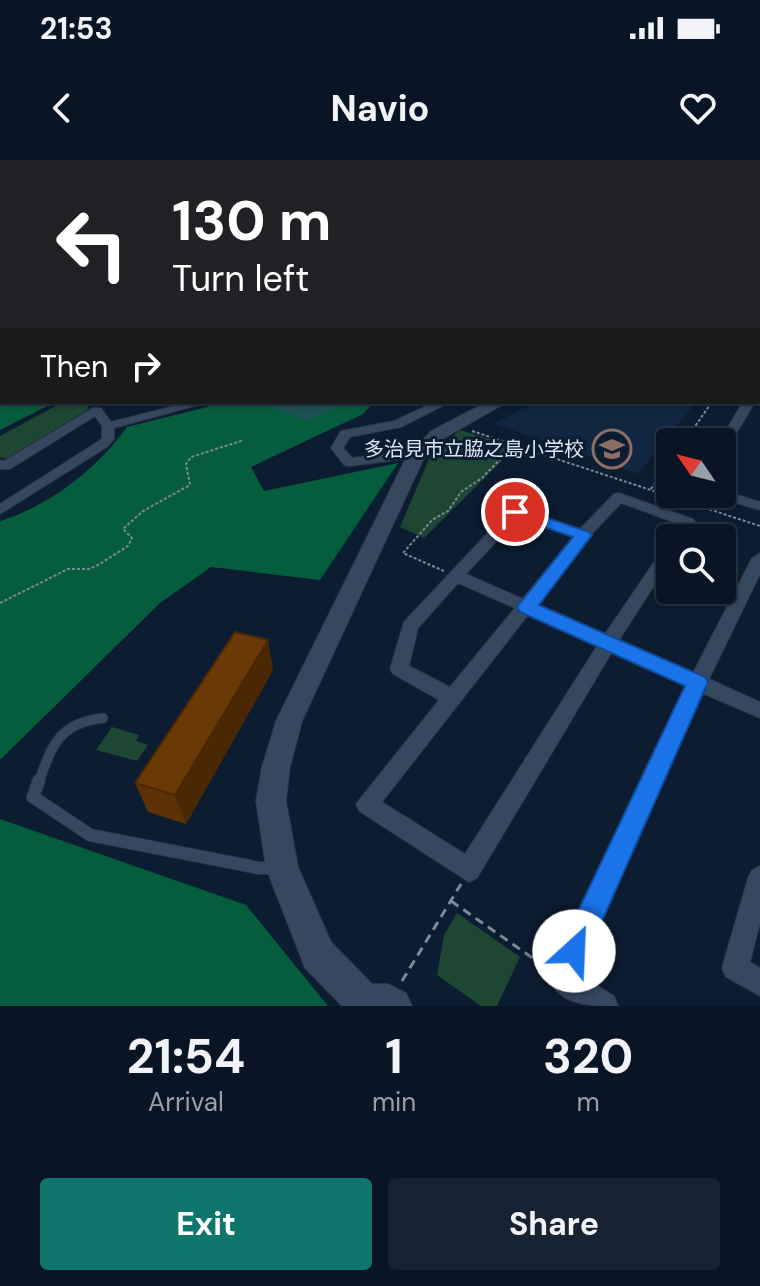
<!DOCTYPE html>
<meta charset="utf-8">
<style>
:root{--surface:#091525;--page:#172232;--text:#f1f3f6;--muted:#999fa7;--line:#293442;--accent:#0f766e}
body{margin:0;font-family:"DM Sans","Noto Sans JP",sans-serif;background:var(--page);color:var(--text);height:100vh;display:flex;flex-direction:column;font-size:30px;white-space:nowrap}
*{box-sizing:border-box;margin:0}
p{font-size:26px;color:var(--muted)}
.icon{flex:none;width:44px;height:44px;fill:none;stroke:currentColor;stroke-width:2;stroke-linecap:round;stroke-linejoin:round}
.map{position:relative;height:846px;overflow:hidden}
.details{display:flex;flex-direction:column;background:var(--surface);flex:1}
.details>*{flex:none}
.banner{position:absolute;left:0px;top:0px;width:760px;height:244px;box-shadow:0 2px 6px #0004,0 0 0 2px var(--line);background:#202124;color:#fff;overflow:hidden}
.needle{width:52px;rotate:305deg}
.buttons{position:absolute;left:656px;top:268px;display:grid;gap:16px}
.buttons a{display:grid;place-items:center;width:80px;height:80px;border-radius:8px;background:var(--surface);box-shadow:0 2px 6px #0004,0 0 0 2px var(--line);font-size:40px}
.pin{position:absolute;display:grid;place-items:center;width:68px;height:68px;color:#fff;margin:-34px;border:4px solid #fff;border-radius:50%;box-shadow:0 2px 8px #0007}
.me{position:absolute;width:88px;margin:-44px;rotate:25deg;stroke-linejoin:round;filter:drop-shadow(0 0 6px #0008)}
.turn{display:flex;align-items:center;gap:28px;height:168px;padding:0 40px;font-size:36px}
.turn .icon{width:104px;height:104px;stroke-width:2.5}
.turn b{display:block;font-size:56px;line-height:68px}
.then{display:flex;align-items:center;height:76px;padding:0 40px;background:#0003;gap:16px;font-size:30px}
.eta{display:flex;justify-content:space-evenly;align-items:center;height:136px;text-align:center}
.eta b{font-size:48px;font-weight:700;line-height:56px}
.action{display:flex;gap:16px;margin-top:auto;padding:16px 40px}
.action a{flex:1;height:92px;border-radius:8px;background:var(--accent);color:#fff;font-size:32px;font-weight:700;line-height:92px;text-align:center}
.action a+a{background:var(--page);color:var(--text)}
.status{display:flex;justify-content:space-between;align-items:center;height:56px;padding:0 40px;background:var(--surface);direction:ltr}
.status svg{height:22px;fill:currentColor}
header{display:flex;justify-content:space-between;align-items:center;height:104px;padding:0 40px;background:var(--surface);font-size:36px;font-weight:700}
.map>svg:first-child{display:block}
</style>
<div class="status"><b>21:53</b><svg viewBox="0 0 49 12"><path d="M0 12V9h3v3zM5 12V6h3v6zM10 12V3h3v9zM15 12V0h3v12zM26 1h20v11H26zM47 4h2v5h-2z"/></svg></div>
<header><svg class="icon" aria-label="back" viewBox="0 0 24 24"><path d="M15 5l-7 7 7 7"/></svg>Navio<svg class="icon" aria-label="heart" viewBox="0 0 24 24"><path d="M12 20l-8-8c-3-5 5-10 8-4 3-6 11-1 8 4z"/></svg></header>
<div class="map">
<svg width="760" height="846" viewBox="0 0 760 846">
<rect width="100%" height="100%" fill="#0c1c31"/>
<polygon fill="#112640" points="535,242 696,242 638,314 494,264"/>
<g fill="#1d4633">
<polygon points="63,242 85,242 89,249 6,299 0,297 0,276"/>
<polygon points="460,270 516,287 424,378 400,367 429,299"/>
<polygon points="112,567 139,575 136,581 148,585 137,601 96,590"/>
<polygon points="457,753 520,797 497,846 481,846 437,815 444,775"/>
</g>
<g fill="#065d3d">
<polygon points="0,206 2,242 55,242 0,270"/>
<path d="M215 242H374L363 254 251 307 264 331 398 303 320 420 211 407 160 443 0 600V361C49 346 97 309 127 267L215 245Z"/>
<polygon points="0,659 246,745 328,846 0,846"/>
</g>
<path fill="#1d5153" d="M276 242H339L341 243C333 253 319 251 309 261L270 247Z"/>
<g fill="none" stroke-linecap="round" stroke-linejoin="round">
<defs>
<path id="lane-far1" d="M39 622C52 584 60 563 103 558"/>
<polyline id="lane" points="39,620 33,637 90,675 259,708 276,708"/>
<g id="street">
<rect x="0" y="134" width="2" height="6"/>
<rect x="0" y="147" width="2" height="6"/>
<rect x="0" y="162" width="2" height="6"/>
<polygon points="2,177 2,183 0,184 0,178"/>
<rect x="0" y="195" width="2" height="6"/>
<polygon points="190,242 209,242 114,268 114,279 107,287 0,354 0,344 99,281 102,278 102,266 95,256 10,309 0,309 0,300 4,301 93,248 101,248 111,262"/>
<polygon points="435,242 450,242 401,267 350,277 343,288 352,298 397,292 419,295 419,301 397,300 349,306 344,305 331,288 341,271 394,261"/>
<polygon points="743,242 755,242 728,287 722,291 722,282 719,282"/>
<polygon points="722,330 760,342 760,350 716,337 714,334 722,334"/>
<path d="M619 333 693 359 695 362 684 378 670 379 679 364 621 343 588 378 536 445 605 474 665 386 670 384V401L619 480 693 513 752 398 760 393V414L709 519 760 542V558L702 533 577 813 614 836 618 846C591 846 560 846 548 818L687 526 612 492 477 718 469 722 359 651 356 644 439 540 393 514 390 509 404 462 510 349H520L580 369 614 334ZM518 358 574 377 523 439 466 414ZM458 423 515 448 450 527 409 506 418 468ZM528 455 597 486 465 694 382 642Z"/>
<polygon points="760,706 760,763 750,802 760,808 760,836 726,817 722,808 748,718 752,710"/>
</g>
<polygon id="secondary" points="487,242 507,242 443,279 423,300 302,561 290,607 286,641 298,707 331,782 372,824 388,824 406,833 412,846 342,846 305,808 266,708 256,641 262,607 276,561 406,298 431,271"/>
</defs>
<use href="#lane-far1" stroke="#2c3344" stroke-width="11"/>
<use href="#lane" stroke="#2c3344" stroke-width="14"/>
<use href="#street" stroke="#2c3344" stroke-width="2"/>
<use href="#secondary" stroke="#2c3344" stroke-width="2"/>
<g stroke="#7c899b" stroke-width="2" stroke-dasharray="3 2" stroke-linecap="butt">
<polyline points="758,177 760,174"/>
<polyline points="472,271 760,366"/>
<polyline points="684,282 712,242"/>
<polyline points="651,329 670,302"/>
<polyline points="686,341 692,334"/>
<polyline points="444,411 403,393 432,360 448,351 461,332 482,318 514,285"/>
<polyline points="0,443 68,409 89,409 98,405 128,386 132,378 123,369 143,351 190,325 186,304 191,297 244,280"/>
</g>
<g stroke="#7c899b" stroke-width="3" stroke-dasharray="9 6" stroke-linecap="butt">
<polyline points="451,741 544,806"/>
<polyline points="402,821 461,724"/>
</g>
<use href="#lane-far1" stroke="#364860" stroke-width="9"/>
<use href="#lane" stroke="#364860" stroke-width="12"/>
<use href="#street" fill="#364860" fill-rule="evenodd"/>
<use href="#secondary" fill="#364860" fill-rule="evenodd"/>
</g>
<polygon fill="#5b3105" points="273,510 186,664 148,652 135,623"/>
<polygon fill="#4a2804" points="268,480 273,510 186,664 175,635"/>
<polygon fill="#6a3906" stroke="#4a2804" stroke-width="2" points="235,472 268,480 175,635 135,623"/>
<linearGradient id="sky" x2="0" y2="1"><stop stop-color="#070f1b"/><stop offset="0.49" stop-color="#2e405a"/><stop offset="1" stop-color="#2e405a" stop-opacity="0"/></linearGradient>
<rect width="760" height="233" fill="url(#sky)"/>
<polygon fill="#1a73e8" stroke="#114b97" stroke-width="2" points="515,347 589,372 592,375 539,445 705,517 708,522 584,802 574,806 563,802 559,791 685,526 520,452 517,447 520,443 573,377 509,355 507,352"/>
<defs>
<symbol id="school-ring" viewBox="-11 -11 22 22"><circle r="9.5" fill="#0c1c31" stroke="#8d6e63" stroke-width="1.5"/><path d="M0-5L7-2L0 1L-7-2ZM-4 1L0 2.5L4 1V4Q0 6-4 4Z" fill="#8d6e63"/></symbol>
</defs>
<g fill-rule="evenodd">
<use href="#school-ring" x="590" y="267" width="44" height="44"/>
</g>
<g text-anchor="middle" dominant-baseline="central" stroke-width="6" stroke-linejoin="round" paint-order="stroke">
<g font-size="20" fill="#dbe6f5" stroke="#0c1c31" text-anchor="end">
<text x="584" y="289">多治見市立脇之島小学校</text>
</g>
</g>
</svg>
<div class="buttons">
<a><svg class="needle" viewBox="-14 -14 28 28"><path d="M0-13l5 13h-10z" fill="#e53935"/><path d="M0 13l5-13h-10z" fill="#999fa7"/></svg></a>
<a><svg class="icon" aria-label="search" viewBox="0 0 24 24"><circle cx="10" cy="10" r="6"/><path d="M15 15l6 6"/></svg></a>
</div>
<div class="pin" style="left:515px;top:352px;background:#d93025"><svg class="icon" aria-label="arrive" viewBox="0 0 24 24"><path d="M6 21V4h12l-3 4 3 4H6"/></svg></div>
<svg class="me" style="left:574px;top:791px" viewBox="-20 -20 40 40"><circle r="19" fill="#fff"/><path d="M0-13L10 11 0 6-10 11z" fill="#1a73e8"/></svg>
<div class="banner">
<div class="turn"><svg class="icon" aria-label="left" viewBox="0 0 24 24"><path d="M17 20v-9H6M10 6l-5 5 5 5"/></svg><div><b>130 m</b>Turn left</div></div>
<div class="then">Then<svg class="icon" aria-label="right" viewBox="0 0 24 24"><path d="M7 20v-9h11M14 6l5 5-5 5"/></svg></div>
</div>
</div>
<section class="details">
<div class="eta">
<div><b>21:54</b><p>Arrival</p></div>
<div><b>1</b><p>min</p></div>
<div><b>320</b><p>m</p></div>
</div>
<div class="action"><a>Exit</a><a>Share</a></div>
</section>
